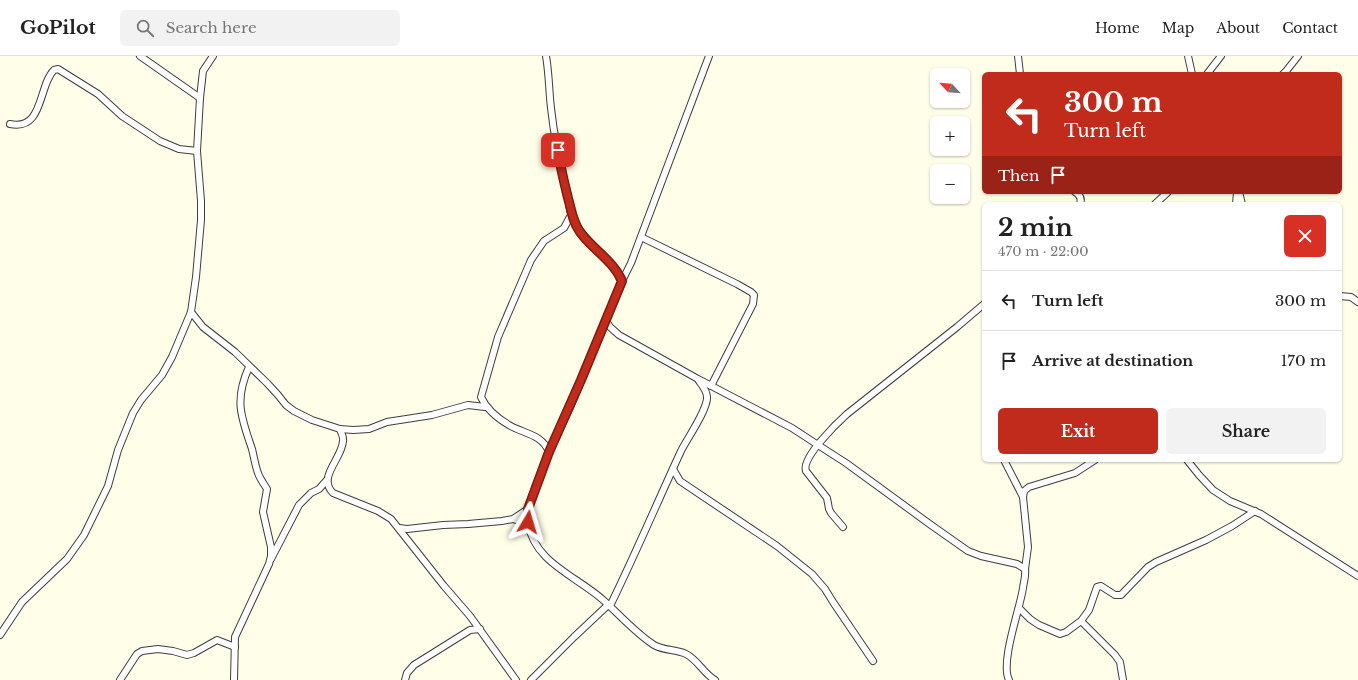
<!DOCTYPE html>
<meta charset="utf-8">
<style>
:root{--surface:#fff;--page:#f2f2f2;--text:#222;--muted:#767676;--line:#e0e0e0;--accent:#c12b1c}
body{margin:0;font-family:"Libre Baskerville",serif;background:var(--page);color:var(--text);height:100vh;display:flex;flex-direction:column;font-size:15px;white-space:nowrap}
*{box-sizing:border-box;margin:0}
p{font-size:13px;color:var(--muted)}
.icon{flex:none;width:22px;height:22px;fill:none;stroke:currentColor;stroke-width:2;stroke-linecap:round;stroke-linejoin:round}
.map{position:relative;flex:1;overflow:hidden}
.drawer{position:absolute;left:982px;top:146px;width:360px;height:260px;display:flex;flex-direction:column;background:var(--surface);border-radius:6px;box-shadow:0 1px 3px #0004}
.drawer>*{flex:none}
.top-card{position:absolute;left:982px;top:16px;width:360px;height:122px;border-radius:6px;box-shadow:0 1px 3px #0004;background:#c12b1c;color:#fff;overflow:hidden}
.needle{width:26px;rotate:296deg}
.buttons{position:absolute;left:930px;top:12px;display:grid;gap:8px}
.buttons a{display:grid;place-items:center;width:40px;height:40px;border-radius:6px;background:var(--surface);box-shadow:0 1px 3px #0004;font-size:20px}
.pin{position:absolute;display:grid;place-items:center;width:34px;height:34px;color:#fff;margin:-17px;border-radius:8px;box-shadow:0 2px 6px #0006}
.me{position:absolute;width:44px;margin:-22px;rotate:7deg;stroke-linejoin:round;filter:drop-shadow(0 0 3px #0008)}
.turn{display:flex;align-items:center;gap:14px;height:84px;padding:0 16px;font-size:18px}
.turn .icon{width:52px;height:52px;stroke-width:2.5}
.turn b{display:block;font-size:28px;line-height:34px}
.then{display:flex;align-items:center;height:38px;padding:0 16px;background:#0003;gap:8px;font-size:15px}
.round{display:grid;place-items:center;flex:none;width:42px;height:42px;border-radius:6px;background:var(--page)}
.overview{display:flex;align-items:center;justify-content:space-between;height:68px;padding:0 16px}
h1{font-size:24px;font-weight:700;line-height:30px}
.cta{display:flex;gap:8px;margin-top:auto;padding:8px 16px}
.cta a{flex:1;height:46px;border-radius:6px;background:var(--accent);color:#fff;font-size:16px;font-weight:700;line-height:46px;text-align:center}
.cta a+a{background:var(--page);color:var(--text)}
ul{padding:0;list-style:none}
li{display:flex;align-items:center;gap:12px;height:60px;padding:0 16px;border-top:1px solid var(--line)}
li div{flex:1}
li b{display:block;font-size:15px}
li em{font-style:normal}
header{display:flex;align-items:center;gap:24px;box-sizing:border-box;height:56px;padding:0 20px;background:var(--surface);border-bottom:1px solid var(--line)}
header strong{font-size:19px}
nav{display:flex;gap:22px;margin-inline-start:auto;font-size:14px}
.search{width:280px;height:36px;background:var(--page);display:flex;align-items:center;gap:10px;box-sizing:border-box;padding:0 14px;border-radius:6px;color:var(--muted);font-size:15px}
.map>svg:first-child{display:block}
</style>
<header>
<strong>GoPilot</strong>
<div class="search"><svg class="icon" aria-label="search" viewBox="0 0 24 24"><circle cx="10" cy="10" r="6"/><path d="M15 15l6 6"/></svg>Search here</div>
<nav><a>Home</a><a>Map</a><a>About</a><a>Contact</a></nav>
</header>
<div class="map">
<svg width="1358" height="624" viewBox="0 0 1358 624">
<rect width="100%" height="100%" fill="#fffee8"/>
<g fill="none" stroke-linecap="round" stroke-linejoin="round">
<defs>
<g id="street">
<polyline points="140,0 200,42"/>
<path d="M546 0C549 17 549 35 551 52 554 80 560 109 567 136 569 143 569 154 572 160 582 187 611 199 622 225L606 265 610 271 619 279 698 323 792 372 818 389 846 407 931 469 968 495 981 500 1017 508 1025 513C1026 519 1024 525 1023 532 1020 553 1000 606 1009 624"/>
<polyline points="1018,0 1020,18"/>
<polyline points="1188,0 1192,18"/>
<polyline points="1207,18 1221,0"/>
<polyline points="1283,18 1287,14 1298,0"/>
<path d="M10 68C44 75 38 30 54 14L58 13 98 38 122 60 160 85 179 93 197 95"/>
<path d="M1075 136C1080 139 1082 143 1080 148"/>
<polyline points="1239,136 1242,148"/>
<polyline points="1155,148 1168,136"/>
<polyline points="1236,148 1237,136"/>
<polyline points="641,181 737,228 751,236 754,239 753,248 711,330"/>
<polyline points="622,225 631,207 709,0"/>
<polyline points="1340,240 1351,241 1358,246"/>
<polyline points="191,256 203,271 235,296 267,327 278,339 286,349 294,355 312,364 340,373 353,374 369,373 387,366 432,359 468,349 485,351"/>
<path d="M606 265C594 293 583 321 571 349 559 375 547 400 537 427 533 439 526 453 528 467 534 506 576 520 602 543 619 558 635 577 654 589 664 595 676 593 686 598 698 604 703 617 715 624"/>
<path d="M340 373C341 377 344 381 343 385 342 403 317 421 333 437L378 455 391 463 444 530 470 560 516 624"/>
<path d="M549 396C542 378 524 378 509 369 497 362 487 354 481 341L498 281 531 204 544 185 564 172 571 159"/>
<polyline points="1004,404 1023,441"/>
<polyline points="1187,404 1199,419 1213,434 1230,445 1261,458 1358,520"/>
<polyline points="673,413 680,425 777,490 812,518 825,533 833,546 873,605"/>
<polyline points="513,463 522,466 529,471"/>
<path d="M843 471 831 457 829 453 827 442 806 415C801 402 837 367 847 358L957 271 984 248"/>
<polyline points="399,472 407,473 443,469 468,468 502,465 513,463 528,453"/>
<polyline points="271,503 299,449 311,437 319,433 327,424"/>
<polyline points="1025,513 1028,491 1023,441 1024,435 1029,431 1075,417 1095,404"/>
<path d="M610 550C635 499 657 447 681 395 687 383 708 353 707 341 707 335 702 329 699 325"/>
<polyline points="1019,552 1030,563 1039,569 1060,578 1066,576 1081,565 1089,554 1097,531 1101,530 1115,539 1121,539 1148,511 1156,506 1206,484 1232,470 1255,455"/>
<polyline points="1081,565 1115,599 1120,606 1123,624"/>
<polyline points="0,579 22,546 67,503 84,479 108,430 118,394 133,357 141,344 162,319 172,301 191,256 196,221 201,164 201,145 197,95 200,42 203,15 213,0"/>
<polyline points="120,624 137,598 142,595 158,593 173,595 187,599 194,597 217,584 235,591"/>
<path d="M234 624 235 581 269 508 271 500V491L263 456 267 433C264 428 260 423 258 417 255 409 254 401 252 393 241 361 234 344 249 311"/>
<polyline points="405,624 407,617 414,609 470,574 480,573"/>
<polyline points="531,624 574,581 608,549"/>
</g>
</defs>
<use href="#street" stroke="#3d3d3d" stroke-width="8"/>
<use href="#street" stroke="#fff" stroke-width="6"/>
</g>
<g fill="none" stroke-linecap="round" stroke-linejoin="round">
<defs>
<path id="route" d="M528 466V453L549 396 581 324 622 225C613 204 593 194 580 176 572 164 572 156 568 142 564 126 560 110 558 94"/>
</defs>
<use href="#route" stroke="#7d1c12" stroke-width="10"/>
<use href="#route" stroke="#c12b1c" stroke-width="7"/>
</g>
</svg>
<div class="buttons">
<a><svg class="needle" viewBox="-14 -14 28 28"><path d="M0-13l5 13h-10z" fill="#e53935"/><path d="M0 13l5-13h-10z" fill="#767676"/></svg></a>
<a>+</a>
<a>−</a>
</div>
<div class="pin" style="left:558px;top:94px;background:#d93025"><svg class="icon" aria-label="arrive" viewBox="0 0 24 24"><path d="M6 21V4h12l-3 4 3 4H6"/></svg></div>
<svg class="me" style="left:528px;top:466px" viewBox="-20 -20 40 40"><path d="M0-17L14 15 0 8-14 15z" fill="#c12b1c" stroke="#fff" stroke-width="4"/></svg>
<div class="top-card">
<div class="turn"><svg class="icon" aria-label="left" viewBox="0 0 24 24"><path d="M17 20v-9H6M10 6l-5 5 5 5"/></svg><div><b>300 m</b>Turn left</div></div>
<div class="then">Then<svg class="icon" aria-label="arrive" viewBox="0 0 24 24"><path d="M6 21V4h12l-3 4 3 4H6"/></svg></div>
</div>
<section class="drawer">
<div class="overview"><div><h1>2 min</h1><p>470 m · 22:00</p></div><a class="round" style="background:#d93025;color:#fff"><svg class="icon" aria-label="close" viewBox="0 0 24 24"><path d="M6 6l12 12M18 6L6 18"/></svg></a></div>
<ul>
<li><svg class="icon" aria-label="left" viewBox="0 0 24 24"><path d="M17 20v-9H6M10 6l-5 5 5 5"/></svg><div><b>Turn left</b></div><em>300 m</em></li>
<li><svg class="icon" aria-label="arrive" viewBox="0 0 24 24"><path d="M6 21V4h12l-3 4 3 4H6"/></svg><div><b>Arrive at destination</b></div><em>170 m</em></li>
</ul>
<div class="cta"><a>Exit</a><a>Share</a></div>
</section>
</div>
